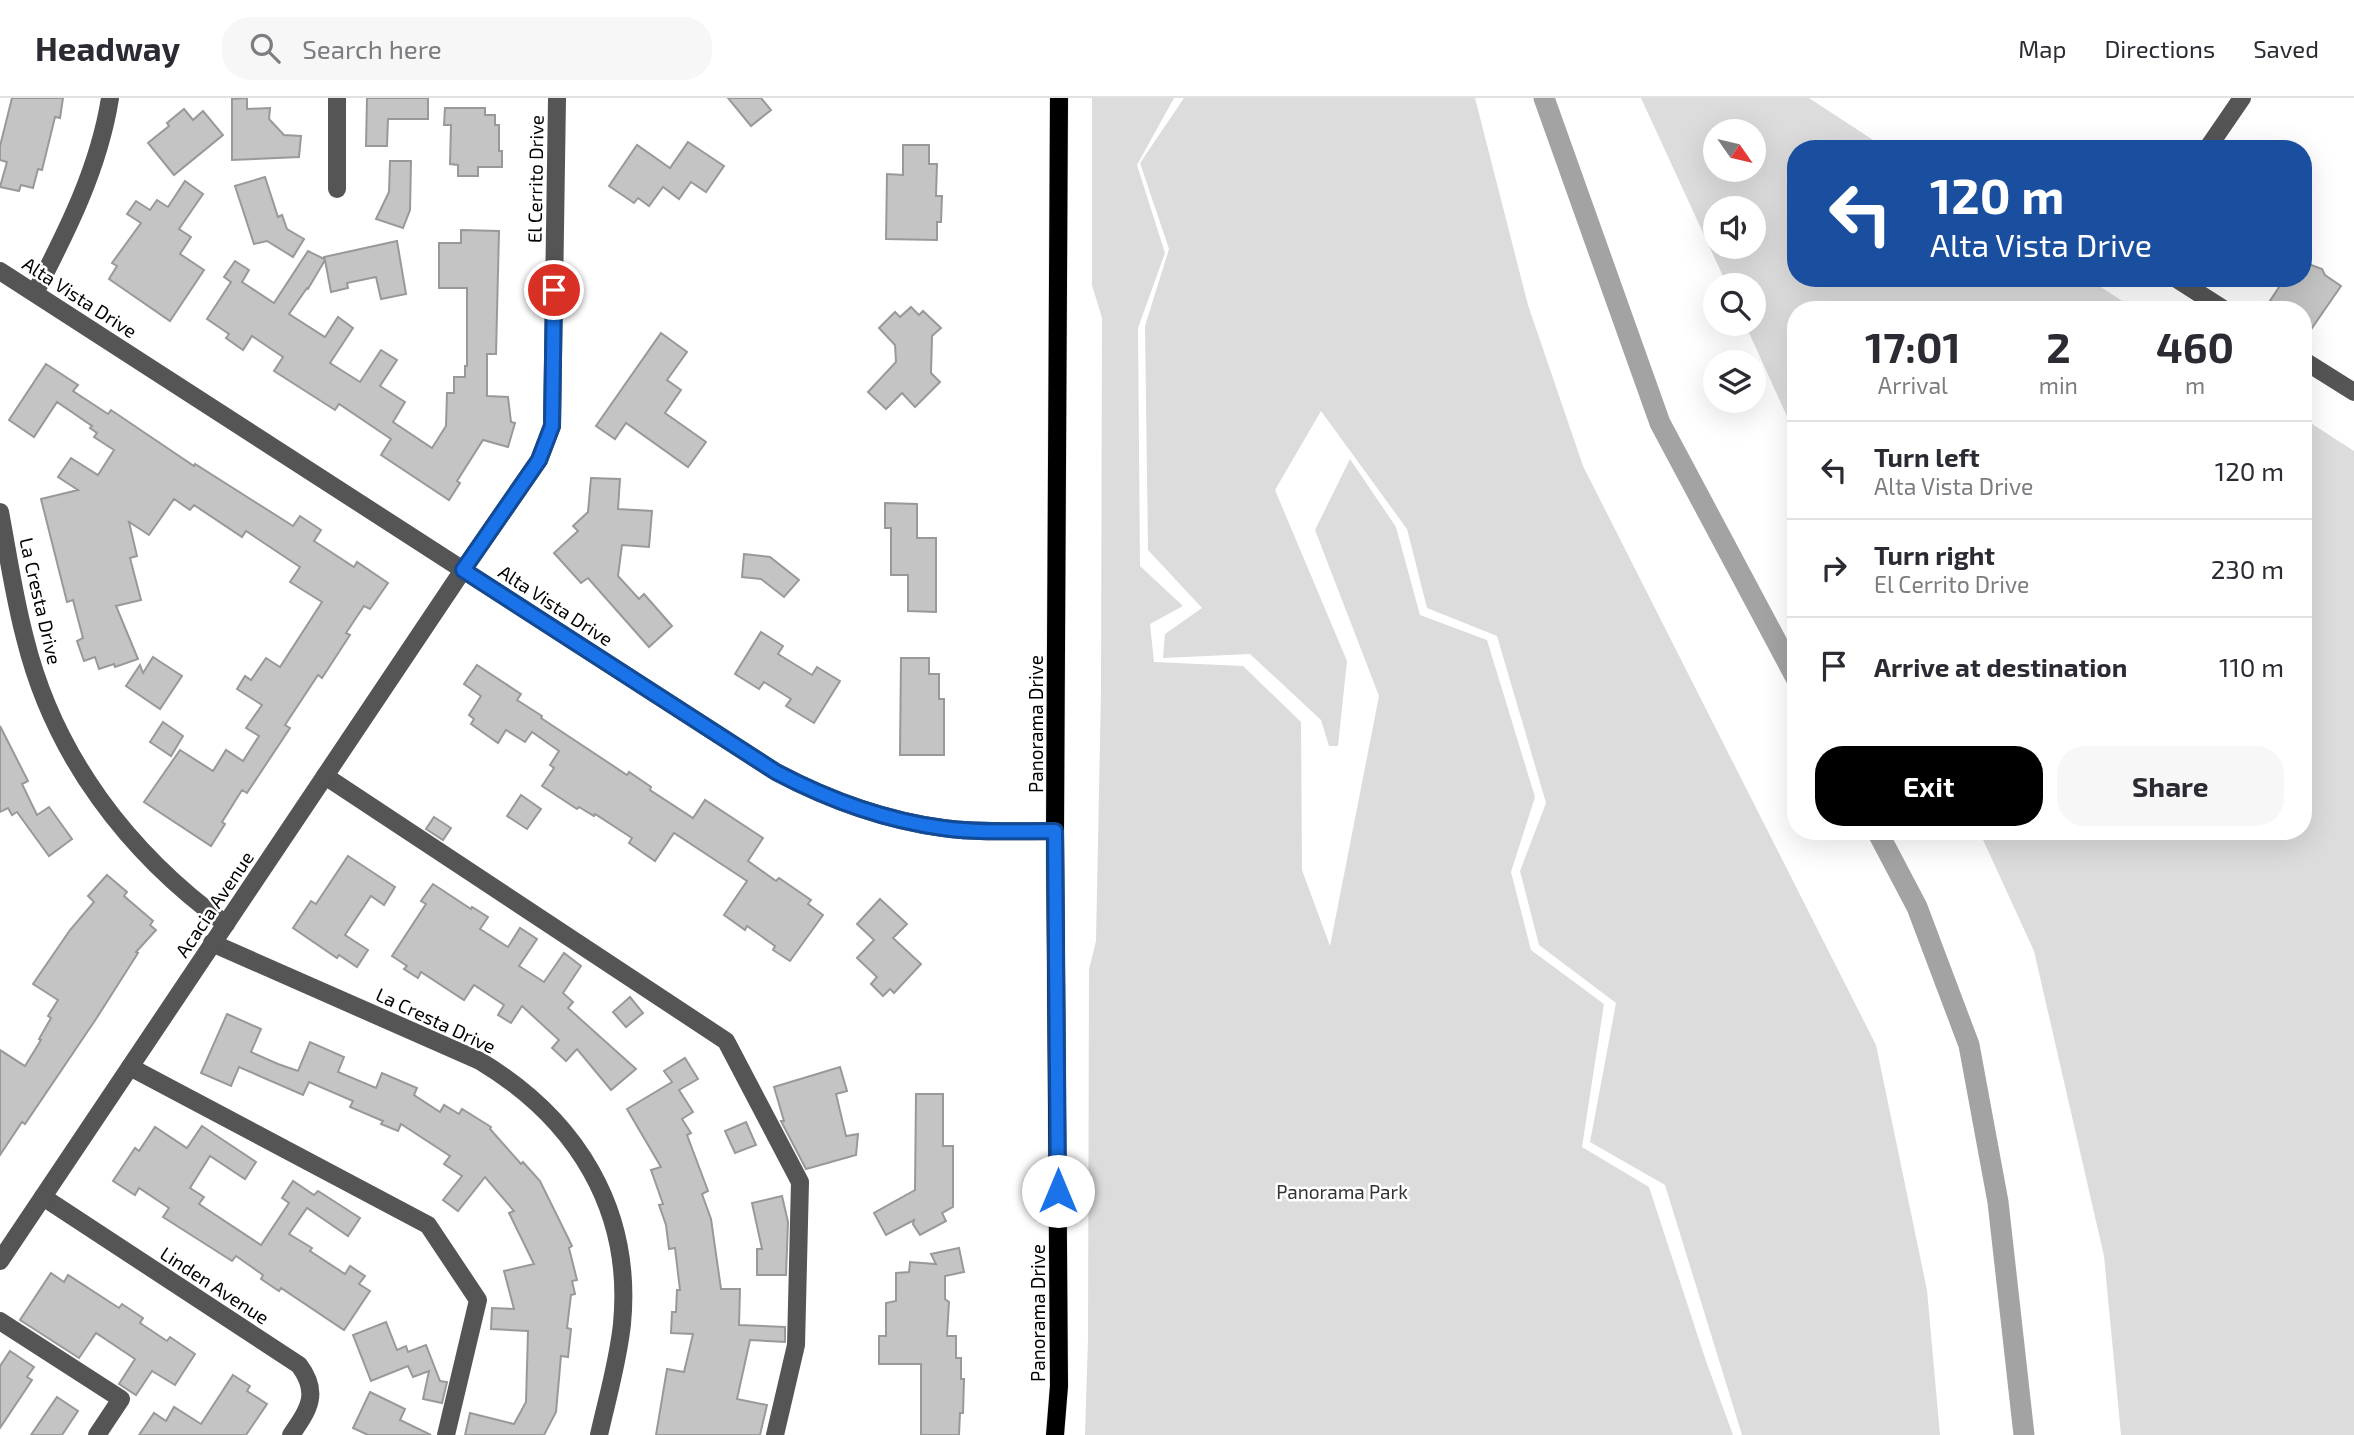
<!DOCTYPE html>
<style>
:root{--surface:#fff;--page:#f7f7f7;--text:#2b2b33;--muted:#7c7c81;--line:#e1e1e2;--accent:#000}
body{margin:0;font-family:"Exo 2",sans-serif;background:var(--page);color:var(--text);height:100vh;display:flex;flex-direction:column;font-size:26px;white-space:nowrap}
*{box-sizing:border-box;margin:0}
p{font-size:23px;color:var(--muted)}
.icon{flex:none;width:38px;height:38px;fill:none;stroke:currentColor;stroke-width:2;stroke-linecap:round;stroke-linejoin:round}
.map{position:relative;flex:1;overflow:hidden}
.details{position:absolute;left:1787px;top:203px;width:525px;height:539px;display:flex;flex-direction:column;background:var(--surface);border-radius:28px;box-shadow:0 7px 28px #0002}
.details>*{flex:none}
.banner{position:absolute;left:1787px;top:42px;width:525px;height:147px;border-radius:28px;box-shadow:0 7px 28px #0002;background:#1a4fa0;color:#fff;overflow:hidden}
.needle{width:46px;rotate:124deg}
.fabs{position:absolute;left:1703px;top:21px;display:grid;gap:14px}
.fabs a{display:grid;place-items:center;width:63px;height:63px;border-radius:50%;background:var(--surface);box-shadow:0 7px 28px #0002;font-size:35px}
.pin{position:absolute;display:grid;place-items:center;width:60px;height:60px;color:#fff;margin:-30px;border:4px solid #fff;border-radius:50%;box-shadow:0 2px 7px #0007}
.me{position:absolute;width:77px;margin:-38px;rotate:0deg;stroke-linejoin:round;filter:drop-shadow(0 0 5px #0008)}
.turn{display:flex;align-items:center;gap:24px;height:147px;padding:0 28px;font-size:32px}
.turn .icon{width:91px;height:91px;stroke-width:2.5}
.turn b{display:block;font-size:49px;line-height:60px}
.eta{display:flex;justify-content:space-evenly;align-items:center;height:119px;text-align:center}
.eta b{font-size:42px;font-weight:700;line-height:49px}
.action{display:flex;gap:14px;margin-top:auto;padding:14px 28px}
.action a{flex:1;height:80px;border-radius:28px;background:var(--accent);color:#fff;font-size:28px;font-weight:700;line-height:80px;text-align:center}
.action a+a{background:var(--page);color:var(--text)}
ul{padding:0;list-style:none}
li{display:flex;align-items:center;gap:21px;height:98px;padding:0 28px;border-top:2px solid var(--line)}
li div{flex:1}
li b{display:block;font-size:26px}
li em{font-style:normal}
header{display:flex;align-items:center;gap:42px;box-sizing:border-box;height:98px;padding:0 35px;background:var(--surface);border-bottom:2px solid var(--line)}
header strong{font-size:33px}
nav{display:flex;gap:38px;margin-inline-start:auto;font-size:24px}
.search{width:490px;height:63px;background:var(--page);display:flex;align-items:center;gap:18px;box-sizing:border-box;padding:0 24px;border-radius:28px;color:var(--muted);font-size:26px}
.map>svg:first-child{display:block}
</style>
<header>
<strong>Headway</strong>
<div class="search"><svg class="icon" aria-label="search" viewBox="0 0 24 24"><circle cx="10" cy="10" r="6"/><path d="M15 15l6 6"/></svg>Search here</div>
<nav><a>Map</a><a>Directions</a><a>Saved</a></nav>
</header>
<div class="map">
<svg width="2354" height="1337" viewBox="0 0 2354 1337">
<rect width="100%" height="100%" fill="#fff"/>
<g fill="#dcdcdc" fill-rule="evenodd">
<polygon points="1092,0 1174,0 1137,67 1165,155 1138,230 1140,468 1183,508 1150,526 1154,564 1243,568 1301,624 1302,772 1330,848 1379,598 1315,432 1350,361 1396,429 1420,517 1487,542 1535,699 1511,774 1531,852 1604,906 1582,1049 1649,1089 1706,1263 1733,1337 1085,1337 1088,1240 1089,871 1096,843 1101,593 1102,220 1092,187"/>
<polygon points="1184,0 1475,0 1528,207 1583,368 1876,947 1927,1192 1940,1337 1742,1337 1665,1087 1590,1044 1616,905 1539,847 1520,773 1546,705 1497,538 1427,510 1407,431 1321,313 1275,392 1347,563 1338,648 1329,648 1321,622 1250,556 1163,560 1165,536 1202,510 1148,452 1145,228 1169,151 1140,65"/>
<path d="M1641 0H1809L1887 51H1796V180H2087L2136 212H1796L1795 336 1745 226H1754V187H1727ZM1715 33H1754V72H1715ZM1715 110H1754V149H1715Z"/>
<polygon points="2303,320 2354,353 2354,1337 2121,1337 2104,1158 2034,853 1979,733 2303,733"/>
</g>
<g fill="none" stroke-linecap="round" stroke-linejoin="round">
<g stroke="#a3a3a3" stroke-width="21">
<polyline points="1544,0 1660,325 1796,580"/>
<polyline points="1877,733 1917,809 1969,947 1998,1104 2024,1337"/>
</g>
</g>
<g fill="#c4c4c4" stroke="#999" stroke-width="2">
<polygon points="12,0 63,0 60,20 55,19 42,72 38,71 33,90 21,87 19,93 0,89 7,64 0,62 0,48"/>
<polygon points="247,0 247,11 270,10 269,21 284,37 301,38 299,59 232,62 232,1"/>
<polygon points="367,0 428,0 428,21 388,21 387,48 366,48"/>
<polygon points="728,0 761,0 771,12 751,28"/>
<polygon points="445,10 485,10 485,17 495,17 495,27 499,27 499,53 502,53 502,69 478,69 478,78 458,78 458,67 450,66 451,27 444,27"/>
<polygon points="184,11 193,22 203,13 223,37 174,77 148,45 169,28 167,25"/>
<polygon points="688,44 724,68 706,94 691,84 679,101 663,89 649,108 638,100 634,105 609,88 637,47 670,70"/>
<polygon points="903,47 929,47 929,66 937,66 936,98 942,98 941,124 937,124 937,142 886,141 887,76 903,77"/>
<polygon points="390,63 411,63 410,112 403,130 376,121 389,94"/>
<polygon points="265,79 278,119 282,117 287,131 304,141 293,159 267,143 254,146 235,88"/>
<polygon points="185,83 203,96 179,131 191,139 180,156 204,172 170,223 109,181 117,168 112,165 141,125 127,116 136,103 150,112 157,102 168,109"/>
<polygon points="461,132 499,133 496,256 487,256 487,298 508,299 511,324 515,325 508,349 483,342 457,383 460,385 449,402 381,357 391,341 339,306 335,312 274,273 283,259 252,238 243,252 226,240 229,236 207,221 231,184 224,179 235,163 249,172 242,184 274,205 308,153 324,161 324,159 397,143 406,196 381,201 376,179 347,185 348,190 331,194 325,162 308,191 307,190 289,216 325,239 338,219 353,230 330,265 360,284 381,252 397,262 380,288 405,304 393,324 432,350 446,328 447,295 454,295 454,279 465,279 465,268 467,268 467,190 439,190 439,145 461,145"/>
<polygon points="2303,164 2322,171 2325,177 2341,188 2303,243 2303,212 2264,212 2285,180 2303,180"/>
<polygon points="911,209 919,217 923,213 941,230 932,238 931,275 940,284 915,309 902,295 886,311 868,294 896,264 895,247 879,230 895,214 900,219"/>
<polygon points="661,235 687,254 667,282 681,292 665,315 706,344 688,369 626,325 615,341 596,328"/>
<polygon points="46,266 78,287 73,293 108,316 111,312 194,368 195,366 293,428 300,418 321,432 314,443 354,469 357,464 388,485 370,511 364,508 346,535 350,537 322,580 318,577 285,627 290,630 247,695 242,692 222,724 225,726 211,748 144,704 180,652 213,673 226,652 243,663 259,638 246,630 262,607 237,591 245,578 251,582 266,560 280,569 322,504 290,484 300,469 246,433 242,439 194,407 190,412 174,401 149,437 129,424 137,458 130,460 141,502 116,508 138,561 115,569 114,566 99,571 95,559 84,563 77,543 83,540 73,502 67,504 41,401 78,392 58,379 71,360 98,377 114,352 94,339 97,335 90,330 92,328 57,304 34,339 9,322"/>
<polygon points="591,380 620,381 618,411 652,413 649,449 622,447 618,478 639,501 644,496 672,528 649,549 588,480 581,485 554,455 578,433 573,428 588,414"/>
<polygon points="885,405 917,406 917,440 936,440 936,514 908,513 908,477 891,477 891,430 885,430"/>
<polygon points="744,456 770,459 799,482 784,499 761,481 742,479"/>
<polygon points="761,534 783,548 778,556 812,577 817,569 840,583 814,625 786,608 791,601 764,584 759,591 735,576"/>
<polygon points="153,559 182,578 160,611 126,588 140,567 143,575"/>
<polygon points="901,560 929,560 929,576 939,576 939,601 944,601 944,657 900,657"/>
<polygon points="477,567 521,596 517,602 542,618 541,620 627,677 629,674 651,689 650,692 693,720 705,702 763,740 748,763 776,783 779,780 811,802 808,806 823,817 790,863 773,852 775,848 747,828 745,832 724,817 747,783 674,735 655,763 629,745 632,740 595,716 594,718 579,709 577,711 542,688 554,670 550,667 559,653 532,634 525,644 506,632 498,645 471,626 474,621 469,617 481,598 464,586"/>
<polygon points="163,624 183,638 171,658 150,644"/>
<polygon points="0,628 28,683 22,686 37,717 49,709 72,741 49,758 17,714 12,717 8,710 0,714"/>
<polygon points="521,697 541,711 527,731 507,718"/>
<polygon points="434,719 451,730 443,742 426,731"/>
<polygon points="348,758 395,789 384,807 371,798 345,837 368,852 357,869 339,857 337,860 293,830 311,803 316,806"/>
<polygon points="107,777 127,794 124,798 153,823 150,827 156,832 136,854 138,855 96,921 25,1026 22,1024 0,1057 0,952 25,968 41,942 39,941 51,920 48,918 58,902 33,886 70,832 94,804 88,798"/>
<polygon points="433,786 471,811 472,809 488,819 480,831 508,849 520,830 537,841 519,868 544,884 564,855 581,868 563,895 573,904 568,910 636,971 611,992 577,951 566,963 552,950 559,942 522,908 511,925 498,917 504,907 474,887 464,902 421,874 418,880 404,871 407,868 392,858 426,806 421,803"/>
<polygon points="880,801 907,826 893,840 921,866 894,895 890,891 883,898 871,886 877,879 857,860 874,842 857,826"/>
<polygon points="630,899 643,915 626,929 613,914"/>
<polygon points="227,916 261,931 251,954 278,966 298,973 310,944 344,959 338,974 376,990 382,975 417,990 414,997 440,1014 444,1007 459,1016 462,1011 491,1029 490,1031 521,1066 523,1064 540,1083 572,1148 569,1150 577,1182 572,1183 575,1196 571,1197 567,1230 571,1231 568,1259 561,1258 556,1314 544,1337 465,1337 470,1315 514,1326 526,1304 528,1233 491,1231 492,1210 514,1211 504,1173 534,1166 509,1115 514,1113 485,1079 458,1113 443,1102 462,1078 444,1066 450,1058 401,1026 398,1033 381,1026 383,1023 350,1009 353,1003 309,984 303,997 239,969 231,988 201,975"/>
<polygon points="685,960 698,981 679,992 693,1014 682,1021 691,1035 687,1037 708,1093 702,1096 711,1121 721,1191 740,1191 739,1227 785,1229 785,1244 750,1242 737,1301 767,1307 760,1337 656,1337 667,1271 684,1274 693,1236 671,1235 672,1214 676,1214 677,1192 680,1192 675,1150 669,1151 666,1127 659,1107 663,1106 651,1072 661,1069 627,1011 672,984 664,973"/>
<polygon points="840,969 847,993 836,996 846,1038 858,1036 856,1057 806,1071 781,1023 784,1023 774,989"/>
<polygon points="916,996 943,996 943,1048 953,1048 953,1109 942,1115 946,1123 920,1137 913,1126 914,1122 886,1137 874,1115 915,1092"/>
<polygon points="746,1024 756,1047 735,1055 725,1033"/>
<polygon points="202,1028 256,1064 245,1081 210,1058 190,1090 204,1099 199,1106 261,1147 289,1105 282,1100 293,1083 314,1097 318,1093 360,1120 348,1138 307,1110 289,1136 312,1150 310,1153 345,1176 350,1168 365,1178 359,1186 370,1193 344,1232 281,1190 279,1193 261,1181 263,1177 236,1158 232,1163 163,1119 169,1110 139,1090 135,1097 113,1083 135,1050 139,1053 155,1029 187,1050"/>
<polygon points="782,1098 788,1124 786,1177 757,1177 757,1151 762,1151 752,1105"/>
<polygon points="959,1150 964,1174 945,1178 945,1201 949,1204 947,1238 956,1238 956,1260 961,1260 961,1281 964,1281 963,1315 960,1315 959,1337 921,1337 921,1266 879,1266 879,1238 886,1238 886,1205 896,1203 896,1175 909,1174 910,1164 936,1166 931,1156"/>
<polygon points="51,1175 64,1184 68,1177 119,1210 122,1206 143,1220 140,1225 167,1243 170,1239 195,1256 175,1287 152,1273 136,1297 119,1286 135,1261 96,1235 79,1260 20,1222"/>
<polygon points="386,1224 397,1252 406,1248 408,1254 426,1247 440,1283 447,1284 442,1305 423,1301 429,1273 413,1279 408,1268 371,1283 353,1237"/>
<polygon points="10,1253 34,1269 27,1279 32,1282 0,1330 0,1268"/>
<polygon points="233,1277 250,1288 247,1293 267,1306 246,1337 139,1337 154,1315 166,1323 174,1309 201,1326"/>
<polygon points="370,1294 405,1311 400,1322 431,1337 368,1337 353,1330"/>
<polygon points="57,1299 78,1313 62,1337 31,1337"/>
</g>
<g fill="none" stroke-linecap="round" stroke-linejoin="round">
<defs>
<polyline id="major" points="1055,1337 1059,1288 1055,733 1059,0"/>
</defs>
<use href="#major" stroke="#dbdbdb" stroke-width="19"/>
<g stroke="#555" stroke-width="18">
<polyline points="2207,51 2242,0"/>
<polyline points="337,91 337,0"/>
<path d="M0 173 776 674C829 702 883 722 943 730 980 735 1018 733 1055 733"/>
<polyline points="2175,180 2225,212"/>
<path d="M35 195C67 133 99 70 110 0"/>
<polyline points="2303,262 2354,294"/>
<path d="M0 414C8 456 14 499 25 540 54 658 128 755 226 826"/>
<polyline points="325,678 726,943 800,1084 796,1247 775,1337"/>
<path d="M212 845 480 963C576 1021 633 1111 622 1226 618 1264 607 1301 599 1337"/>
<polyline points="130,969 428,1127 478,1202 446,1337"/>
<path d="M43 1099 299 1267C320 1295 309 1311 291 1337"/>
<polyline points="0,1163 463,472 539,362 552,328 557,0"/>
<polyline points="0,1223 121,1301 97,1337"/>
</g>
<use href="#major" stroke="#000" stroke-width="18"/>
</g>
<g fill="none" stroke-linecap="round" stroke-linejoin="round">
<defs>
<path id="route" d="M554 192 552 328 539 362 463 472 776 674C829 702 883 722 943 730 980 735 1018 733 1055 733L1058 1093"/>
</defs>
<use href="#route" stroke="#114b97" stroke-width="18"/>
<use href="#route" stroke="#1a73e8" stroke-width="12"/>
</g>
<g text-anchor="middle" dominant-baseline="central" stroke-width="5" stroke-linejoin="round" paint-order="stroke">
<g font-size="19" fill="#000" stroke="#fff">
<text transform="translate(535 81) rotate(-89)">El Cerrito Drive</text>
<text transform="translate(80 199) rotate(33)">Alta Vista Drive</text>
<text transform="translate(41 503) rotate(77)">La Cresta Drive</text>
<text transform="translate(556 507) rotate(33)">Alta Vista Drive</text>
<text transform="translate(1035 626) rotate(-90)">Panorama Drive</text>
<text transform="translate(214 806) rotate(-56)">Acacia Avenue</text>
<text transform="translate(436 922) rotate(25)">La Cresta Drive</text>
<text transform="translate(215 1187) rotate(33)">Linden Avenue</text>
<text transform="translate(1037 1215) rotate(-90)">Panorama Drive</text>
</g>
<g font-size="19" fill="#333" stroke="#fff">
<text x="1342" y="1093">Panorama Park</text>
</g>
</g>
</svg>
<div class="fabs">
<a><svg class="needle" viewBox="-14 -14 28 28"><path d="M0-13l5 13h-10z" fill="#e53935"/><path d="M0 13l5-13h-10z" fill="#7c7c81"/></svg></a>
<a><svg class="icon" aria-label="sound" viewBox="0 0 24 24"><path d="M4 9h4l5-4v14l-5-4H4zM17 9q2 3 0 6"/></svg></a>
<a><svg class="icon" aria-label="search" viewBox="0 0 24 24"><circle cx="10" cy="10" r="6"/><path d="M15 15l6 6"/></svg></a>
<a><svg class="icon" aria-label="layers" viewBox="0 0 24 24"><path d="M12 4l9 5-9 5-9-5zM3 14l9 5 9-5"/></svg></a>
</div>
<div class="pin" style="left:554px;top:192px;background:#d93025"><svg class="icon" aria-label="arrive" viewBox="0 0 24 24"><path d="M6 21V4h12l-3 4 3 4H6"/></svg></div>
<svg class="me" style="left:1058px;top:1093px" viewBox="-20 -20 40 40"><circle r="19" fill="#fff"/><path d="M0-13L10 11 0 6-10 11z" fill="#1a73e8"/></svg>
<div class="banner">
<div class="turn"><svg class="icon" aria-label="left" viewBox="0 0 24 24"><path d="M17 20v-9H6M10 6l-5 5 5 5"/></svg><div><b>120 m</b>Alta Vista Drive</div></div>
</div>
<section class="details">
<div class="eta">
<div><b>17:01</b><p>Arrival</p></div>
<div><b>2</b><p>min</p></div>
<div><b>460</b><p>m</p></div>
</div>
<ul>
<li><svg class="icon" aria-label="left" viewBox="0 0 24 24"><path d="M17 20v-9H6M10 6l-5 5 5 5"/></svg><div><b>Turn left</b><p>Alta Vista Drive</p></div><em>120 m</em></li>
<li><svg class="icon" aria-label="right" viewBox="0 0 24 24"><path d="M7 20v-9h11M14 6l5 5-5 5"/></svg><div><b>Turn right</b><p>El Cerrito Drive</p></div><em>230 m</em></li>
<li><svg class="icon" aria-label="arrive" viewBox="0 0 24 24"><path d="M6 21V4h12l-3 4 3 4H6"/></svg><div><b>Arrive at destination</b></div><em>110 m</em></li>
</ul>
<div class="action"><a>Exit</a><a>Share</a></div>
</section>
</div>
